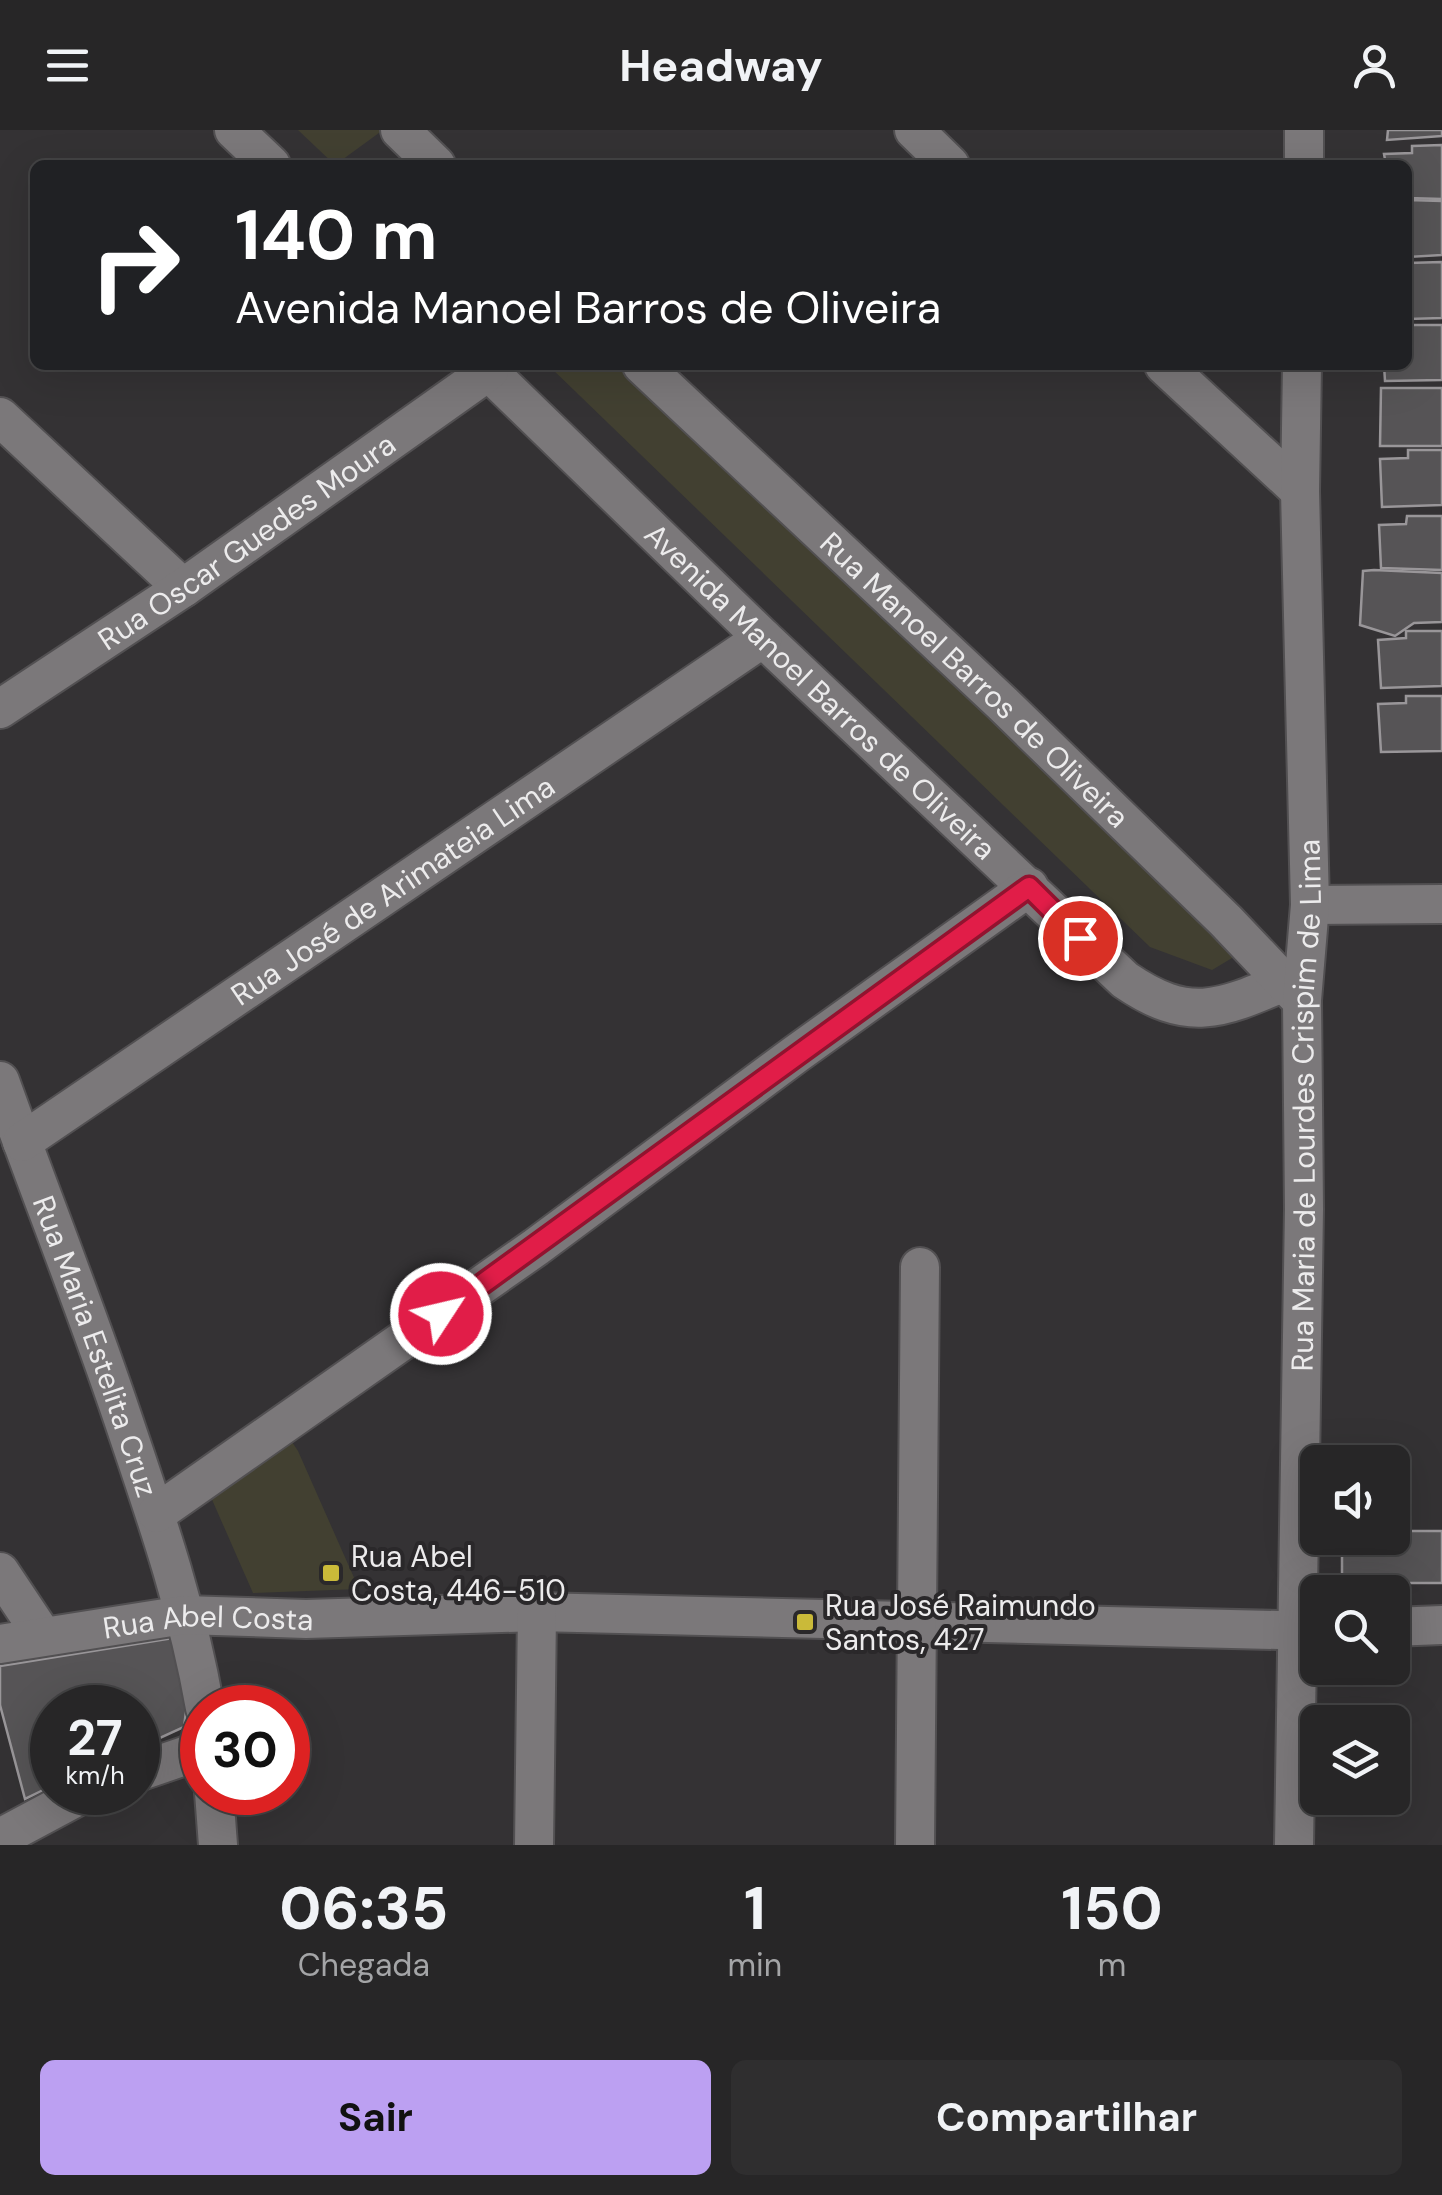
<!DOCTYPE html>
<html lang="pt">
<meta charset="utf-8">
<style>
:root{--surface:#272627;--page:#2f2e2f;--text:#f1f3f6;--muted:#a4a5a7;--line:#434344;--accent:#bca0f2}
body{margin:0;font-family:"DM Sans",sans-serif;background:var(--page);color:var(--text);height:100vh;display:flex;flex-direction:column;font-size:38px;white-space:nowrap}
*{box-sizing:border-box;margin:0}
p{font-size:32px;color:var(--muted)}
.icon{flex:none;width:55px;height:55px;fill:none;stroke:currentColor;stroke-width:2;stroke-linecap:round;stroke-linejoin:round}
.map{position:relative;height:1715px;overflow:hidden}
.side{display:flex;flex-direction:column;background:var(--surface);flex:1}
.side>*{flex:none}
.hud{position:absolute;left:30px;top:30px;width:1382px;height:210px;border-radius:15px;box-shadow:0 10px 40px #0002,0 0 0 2px var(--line);background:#202124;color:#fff;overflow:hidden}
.tools{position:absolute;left:1300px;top:1315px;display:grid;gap:20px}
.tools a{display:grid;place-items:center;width:110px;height:110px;border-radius:15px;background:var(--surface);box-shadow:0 10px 40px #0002,0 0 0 2px var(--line);font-size:50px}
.speed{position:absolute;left:30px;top:1555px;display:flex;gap:20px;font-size:50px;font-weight:700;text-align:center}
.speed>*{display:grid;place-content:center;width:130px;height:130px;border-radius:50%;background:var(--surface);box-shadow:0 10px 40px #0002,0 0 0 2px var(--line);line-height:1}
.speed small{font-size:25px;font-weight:400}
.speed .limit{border:15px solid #d22;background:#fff;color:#111}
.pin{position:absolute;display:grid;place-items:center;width:85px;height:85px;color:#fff;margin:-42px;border:5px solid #fff;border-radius:50%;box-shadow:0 2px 10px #0007}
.me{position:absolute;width:110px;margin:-55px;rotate:55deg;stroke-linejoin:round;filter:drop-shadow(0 0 8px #0008)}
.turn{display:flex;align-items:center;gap:35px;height:210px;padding:0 40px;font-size:45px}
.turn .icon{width:130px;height:130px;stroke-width:2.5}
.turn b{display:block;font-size:70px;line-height:85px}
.eta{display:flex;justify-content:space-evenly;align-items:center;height:170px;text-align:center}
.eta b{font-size:60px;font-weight:700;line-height:70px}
.button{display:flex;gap:20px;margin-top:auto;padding:20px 40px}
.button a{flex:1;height:115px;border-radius:15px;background:var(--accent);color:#111;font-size:40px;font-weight:700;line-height:115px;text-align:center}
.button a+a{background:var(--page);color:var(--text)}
header{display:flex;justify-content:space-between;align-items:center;height:130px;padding:0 40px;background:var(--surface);font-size:45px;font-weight:700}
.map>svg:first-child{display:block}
</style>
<header><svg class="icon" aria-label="menu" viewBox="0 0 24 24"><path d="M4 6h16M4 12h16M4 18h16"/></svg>Headway<svg class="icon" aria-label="person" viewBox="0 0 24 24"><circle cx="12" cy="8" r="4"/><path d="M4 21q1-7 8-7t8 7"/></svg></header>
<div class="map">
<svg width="1442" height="1715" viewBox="0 0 1442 1715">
<rect width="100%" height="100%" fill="#343234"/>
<g fill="#424031">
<polygon points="298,0 383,0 335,35"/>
<polygon points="548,235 648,235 1267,807 1212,840 1150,817"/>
<polygon points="290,1309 298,1321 359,1459 253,1463 210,1365"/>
</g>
<g fill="#565456" stroke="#999699" stroke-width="2.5">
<polygon points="1388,0 1442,0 1442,6 1387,10"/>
<polygon points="1442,15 1442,69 1408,68 1408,35 1386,35 1384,24 1412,23 1412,16"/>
<polygon points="1408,70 1442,71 1442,125 1408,127"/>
<polygon points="1442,132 1442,188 1408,189 1408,133"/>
<polygon points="1410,195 1442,195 1442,250 1385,251 1384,235 1408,235"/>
<polygon points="1381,258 1442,258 1442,316 1380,316"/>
<polygon points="1408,320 1442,320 1442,375 1382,377 1380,329 1408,328"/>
<polygon points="1407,386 1442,386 1442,440 1381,438 1379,395 1406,394"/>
<polygon points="1374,440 1442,443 1442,492 1414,493 1395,506 1360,495 1363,441"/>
<polygon points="1406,501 1442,501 1442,556 1381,558 1378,510 1406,508"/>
<polygon points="1406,566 1442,566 1442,621 1381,622 1378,574 1406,573"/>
<polygon points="1392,1401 1442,1401 1442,1453 1342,1453 1342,1408 1392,1408"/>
<polygon points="173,1508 187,1574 184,1597 138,1618 138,1578 52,1578 52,1656 25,1669 0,1575 0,1536"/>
</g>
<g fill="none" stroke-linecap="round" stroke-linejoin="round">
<defs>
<g id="street">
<polyline points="234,0 271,35"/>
<polyline points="400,0 436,35"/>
<polyline points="914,0 950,35"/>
<polyline points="1304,35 1304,0"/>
<path id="s1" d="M482 235 763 508 1125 850C1188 893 1219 880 1284 852"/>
<path id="s2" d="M642 235 1003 574 1226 791 1299 868"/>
<polyline points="1164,235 1300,361"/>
<polyline points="0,287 183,458"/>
<path id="s3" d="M0 579 183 458 489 241"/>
<polyline points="1310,775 1442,774"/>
<path id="s4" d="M0 951C40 1063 84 1173 122 1286 155 1384 187 1475 205 1578"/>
<path id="s5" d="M22 1012 763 508"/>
<polyline points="157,1383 536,1117 796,924 1029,757"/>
<polyline points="0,1442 42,1505"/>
<polyline points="1392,1497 1442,1495"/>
<path id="s6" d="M0 1514 184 1485 306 1489 537 1482 1318 1501"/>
<polyline points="138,1642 202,1620"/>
<polyline points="214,1662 218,1715"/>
<polyline points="0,1708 86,1662"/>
<polyline points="534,1715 537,1482"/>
<polyline points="915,1715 920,1137"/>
<path id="s7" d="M1294 1715 1304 1079 1302 870 1310 775 1300 361 1302 235"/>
</g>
</defs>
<use href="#street" stroke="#525052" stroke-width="42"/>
<use href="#street" stroke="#7b787a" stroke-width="38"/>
</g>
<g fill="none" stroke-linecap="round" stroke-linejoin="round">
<defs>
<polyline id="route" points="441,1184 1029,757 1080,808"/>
</defs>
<use href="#route" stroke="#92132f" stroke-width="25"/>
<use href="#route" stroke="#e11d48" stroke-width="18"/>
</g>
<g fill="#caba39" stroke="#2a282a" stroke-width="4">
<rect x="321" y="1433" width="20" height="20" rx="5"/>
<rect x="795" y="1482" width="20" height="20" rx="5"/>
</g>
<g text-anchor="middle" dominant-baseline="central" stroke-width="8" stroke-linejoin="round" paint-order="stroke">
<g font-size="30" fill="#ecebec" stroke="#2a282a">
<text stroke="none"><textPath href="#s3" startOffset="298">Rua Oscar Guedes Moura</textPath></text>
<text stroke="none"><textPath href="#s2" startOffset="458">Rua Manoel Barros de Oliveira</textPath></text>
<text stroke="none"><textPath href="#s1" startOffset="470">Avenida Manoel Barros de Oliveira</textPath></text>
<text stroke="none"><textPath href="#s5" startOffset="448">Rua José de Arimateia Lima</textPath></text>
<text stroke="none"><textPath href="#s7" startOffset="740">Rua Maria de Lourdes Crispim de Lima</textPath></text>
<text stroke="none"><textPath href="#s4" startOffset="282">Rua Maria Estelita Cruz</textPath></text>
<text stroke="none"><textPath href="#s6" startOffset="210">Rua Abel Costa</textPath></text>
</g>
<g font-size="30" fill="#ecebec" stroke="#2a282a" text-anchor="start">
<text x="351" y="1426">Rua Abel<tspan x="351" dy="34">Costa, 446-510</tspan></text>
<text x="825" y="1475">Rua José Raimundo<tspan x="825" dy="34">Santos, 427</tspan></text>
</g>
</g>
</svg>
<div class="tools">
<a><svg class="icon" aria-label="sound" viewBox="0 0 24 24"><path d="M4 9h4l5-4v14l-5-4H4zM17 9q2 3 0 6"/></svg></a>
<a><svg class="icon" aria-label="search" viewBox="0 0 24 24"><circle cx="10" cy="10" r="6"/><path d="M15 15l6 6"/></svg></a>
<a><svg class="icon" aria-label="layers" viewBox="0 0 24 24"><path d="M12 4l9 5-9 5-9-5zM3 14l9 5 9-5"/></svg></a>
</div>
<div class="speed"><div>27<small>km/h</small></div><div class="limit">30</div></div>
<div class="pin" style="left:1080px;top:808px;background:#d93025"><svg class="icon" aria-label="arrive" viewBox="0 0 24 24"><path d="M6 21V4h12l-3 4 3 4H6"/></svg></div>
<svg class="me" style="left:441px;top:1184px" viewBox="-20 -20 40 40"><circle r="17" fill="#e11d48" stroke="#fff" stroke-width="3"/><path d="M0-11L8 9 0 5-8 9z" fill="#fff"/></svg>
<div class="hud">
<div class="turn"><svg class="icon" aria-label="right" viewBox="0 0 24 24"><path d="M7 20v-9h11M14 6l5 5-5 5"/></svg><div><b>140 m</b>Avenida Manoel Barros de Oliveira</div></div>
</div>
</div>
<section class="side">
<div class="eta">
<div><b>06:35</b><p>Chegada</p></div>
<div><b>1</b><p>min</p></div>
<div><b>150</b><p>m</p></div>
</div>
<div class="button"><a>Sair</a><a>Compartilhar</a></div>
</section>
